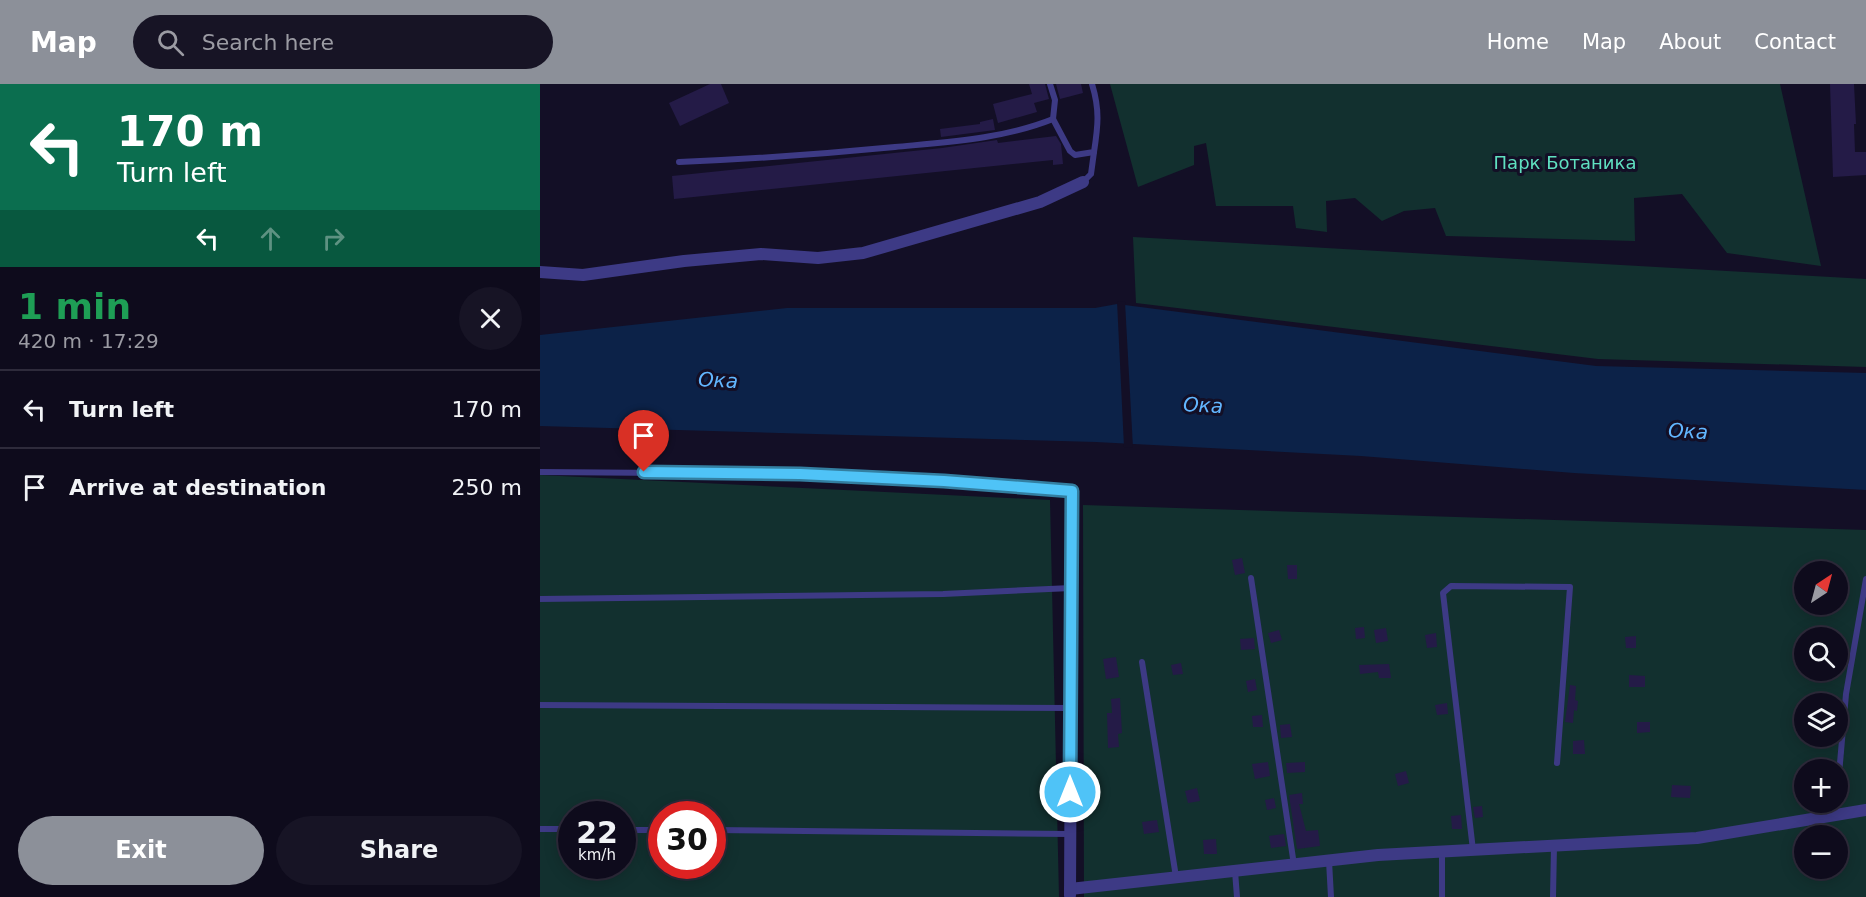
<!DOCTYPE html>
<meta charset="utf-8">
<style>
:root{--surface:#0e0b1c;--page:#171425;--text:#f1f3f6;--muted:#9b9ba3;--line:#2e2b3b;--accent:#8c9099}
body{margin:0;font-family:"DejaVu Sans",sans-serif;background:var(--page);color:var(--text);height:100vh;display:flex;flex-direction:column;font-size:22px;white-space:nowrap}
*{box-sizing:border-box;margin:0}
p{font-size:20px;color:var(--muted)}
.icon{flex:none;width:33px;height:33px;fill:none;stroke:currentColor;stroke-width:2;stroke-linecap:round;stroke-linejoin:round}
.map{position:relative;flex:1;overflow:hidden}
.sheet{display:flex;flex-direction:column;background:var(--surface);width:540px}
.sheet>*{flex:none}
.top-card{background:#0b6e4f;color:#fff;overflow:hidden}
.needle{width:39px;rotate:36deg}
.fabs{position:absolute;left:1254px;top:477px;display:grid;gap:12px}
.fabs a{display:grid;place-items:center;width:54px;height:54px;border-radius:50%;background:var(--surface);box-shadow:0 3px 15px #0003,0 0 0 2px var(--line);font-size:30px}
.speed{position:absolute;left:18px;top:717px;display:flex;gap:12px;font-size:30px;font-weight:700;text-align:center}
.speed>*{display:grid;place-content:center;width:78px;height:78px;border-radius:50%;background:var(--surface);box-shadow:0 3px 15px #0003,0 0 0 2px var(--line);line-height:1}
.speed small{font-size:15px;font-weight:400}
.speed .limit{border:9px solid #d22;background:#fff;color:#111}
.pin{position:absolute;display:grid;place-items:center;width:51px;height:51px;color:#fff;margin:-62px -26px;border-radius:50% 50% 50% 0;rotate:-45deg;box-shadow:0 0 6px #0007}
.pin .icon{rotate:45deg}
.me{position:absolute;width:66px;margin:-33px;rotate:0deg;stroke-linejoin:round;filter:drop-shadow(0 0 4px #0008)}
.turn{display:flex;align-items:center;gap:21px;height:126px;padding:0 18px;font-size:27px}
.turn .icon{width:78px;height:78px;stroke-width:2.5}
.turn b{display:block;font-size:42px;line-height:51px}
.lanes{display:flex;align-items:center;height:57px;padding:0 18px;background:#0003;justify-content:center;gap:30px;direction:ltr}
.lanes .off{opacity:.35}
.round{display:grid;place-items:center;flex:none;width:63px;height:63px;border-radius:32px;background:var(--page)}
.overview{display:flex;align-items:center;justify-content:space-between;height:102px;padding:0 18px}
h1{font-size:36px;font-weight:700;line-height:45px;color:#1e9e55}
.action{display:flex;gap:12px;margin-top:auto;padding:12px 18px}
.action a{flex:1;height:69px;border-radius:36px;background:var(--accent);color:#fff;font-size:24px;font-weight:700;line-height:69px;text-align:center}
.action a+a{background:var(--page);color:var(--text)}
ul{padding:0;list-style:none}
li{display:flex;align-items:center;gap:18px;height:78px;padding:0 18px;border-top:2px solid var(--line)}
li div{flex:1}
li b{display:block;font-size:22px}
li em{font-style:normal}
header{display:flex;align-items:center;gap:36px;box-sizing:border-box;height:84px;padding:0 30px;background:var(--accent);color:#fff}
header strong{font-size:28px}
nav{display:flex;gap:33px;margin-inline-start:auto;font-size:21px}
.search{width:420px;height:54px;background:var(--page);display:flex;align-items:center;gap:15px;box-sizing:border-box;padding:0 21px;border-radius:33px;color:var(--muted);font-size:22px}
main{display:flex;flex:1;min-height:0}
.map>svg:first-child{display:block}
</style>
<header>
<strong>Map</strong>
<div class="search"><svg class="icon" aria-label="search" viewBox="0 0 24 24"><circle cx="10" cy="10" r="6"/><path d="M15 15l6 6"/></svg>Search here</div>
<nav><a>Home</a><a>Map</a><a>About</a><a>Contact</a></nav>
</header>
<main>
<section class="sheet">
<div class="top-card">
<div class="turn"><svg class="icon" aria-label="left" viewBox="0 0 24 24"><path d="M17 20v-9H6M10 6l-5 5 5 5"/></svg><div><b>170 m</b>Turn left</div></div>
<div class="lanes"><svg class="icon" aria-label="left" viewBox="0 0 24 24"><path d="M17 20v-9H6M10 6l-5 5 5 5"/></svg><svg class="icon off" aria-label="ahead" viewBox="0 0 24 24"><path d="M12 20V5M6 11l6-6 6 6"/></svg><svg class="icon off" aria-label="right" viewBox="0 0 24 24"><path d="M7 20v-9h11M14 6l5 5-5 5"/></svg></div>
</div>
<div class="overview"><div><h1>1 min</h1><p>420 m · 17:29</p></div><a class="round"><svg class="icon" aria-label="close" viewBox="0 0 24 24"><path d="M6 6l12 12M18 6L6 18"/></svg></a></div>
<ul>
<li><svg class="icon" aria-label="left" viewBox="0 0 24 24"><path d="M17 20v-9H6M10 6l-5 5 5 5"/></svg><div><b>Turn left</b></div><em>170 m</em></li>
<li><svg class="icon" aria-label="arrive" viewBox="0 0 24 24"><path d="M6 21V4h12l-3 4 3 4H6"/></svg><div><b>Arrive at destination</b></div><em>250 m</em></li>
</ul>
<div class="action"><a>Exit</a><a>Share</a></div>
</section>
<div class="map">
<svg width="1326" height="813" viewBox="0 0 1326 813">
<rect width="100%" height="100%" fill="#130f26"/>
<g fill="#12302f" fill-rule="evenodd">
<polygon points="570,0 1240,0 1281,182 1187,169 1142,110 1094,114 1095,157 906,152 895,124 864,127 842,137 815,114 786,117 787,148 756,144 753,122 676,122 666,59 654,62 654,81 598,103"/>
<polygon points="593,153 1326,195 1326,283 1058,275 596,219"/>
<path d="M0 391 510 416 519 813H0ZM32 730H82V782H32ZM122 730H172V782H122Z"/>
<path d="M543 421 1326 446V813H544ZM1264 488H1298V520H1264ZM1264 554H1298V586H1264ZM1264 620H1298V652H1264ZM1264 686H1298V718H1264ZM1264 752H1298V784H1264Z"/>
</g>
<polygon fill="#0c2248" points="577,220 1056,282 1326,289 1326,406 1034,389 821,372 556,358 0,342 0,251 247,224 555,224"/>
<polygon fill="#130f26" points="577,217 585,218 593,364 584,363"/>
<g fill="#241b47">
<polygon points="170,0 181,0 189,19 140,42 129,19"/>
<polygon points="489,0 505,0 509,15 494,19 497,28 458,39 453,20 492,10"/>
<polygon points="516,0 541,0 543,9 520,15"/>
<polygon points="1290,0 1314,0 1316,40 1314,40 1315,68 1326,68 1326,91 1293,93"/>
<polygon points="453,35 455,46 401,53 400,45 440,40 440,38"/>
<polygon points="516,52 521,60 523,80 513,81 513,76 134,115 132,92 402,64 457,56 458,59"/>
<polygon points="702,474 705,489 695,491 692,476"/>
<polygon points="747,481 757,481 757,495 748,495"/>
<polygon points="824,543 825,554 816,555 815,544"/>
<polygon points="846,544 848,557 836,559 834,546"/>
<polygon points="739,546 742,556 731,559 728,549"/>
<polygon points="896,549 897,563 887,564 885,551"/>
<polygon points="1096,552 1096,564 1086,564 1085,553"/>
<polygon points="714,554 715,565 701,566 700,555"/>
<polygon points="576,573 579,593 566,595 563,575"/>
<polygon points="641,579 643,590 633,591 631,581"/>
<polygon points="849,580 851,594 839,594 838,588 820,590 819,581"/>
<polygon points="1089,591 1105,592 1105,603 1089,603"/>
<polygon points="715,595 717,606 708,608 706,597"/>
<polygon points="1030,601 1036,602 1035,616 1038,617 1037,627 1034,626 1033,639 1025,638"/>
<polygon points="580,614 582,649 578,650 579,663 568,664 567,629 572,629 571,615"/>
<polygon points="907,619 908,630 897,631 895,621"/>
<polygon points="722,631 723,643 713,643 712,632"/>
<polygon points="1097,638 1110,638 1110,648 1097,649"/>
<polygon points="750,640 752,653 741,654 740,641"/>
<polygon points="1044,656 1045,670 1033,670 1033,657"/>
<polygon points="728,678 730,692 715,695 712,680"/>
<polygon points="765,678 765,688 747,689 746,679"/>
<polygon points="866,687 869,699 858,702 855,690"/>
<polygon points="1132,701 1151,702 1150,714 1131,713"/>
<polygon points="657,704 660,717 648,719 645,707"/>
<polygon points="762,709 763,720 759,720 766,747 778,746 780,762 757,765 749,711"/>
<polygon points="734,714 736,724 727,726 725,716"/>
<polygon points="942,722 943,733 935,734 933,723"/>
<polygon points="921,731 922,745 912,745 911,732"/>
<polygon points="617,736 619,748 604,750 602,738"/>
<polygon points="744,750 746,762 731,764 729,752"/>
<polygon points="676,755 677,770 664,770 663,756"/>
</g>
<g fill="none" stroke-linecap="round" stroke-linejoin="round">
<g stroke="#3d3a85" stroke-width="6">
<polyline points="510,0 515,16 513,35"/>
<path d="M139 78C212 75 283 70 355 63 408 58 463 55 513 35L530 67 535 71 554 68C558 42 560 26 552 0"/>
<polyline points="543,98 551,90 554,68"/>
<polyline points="0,388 260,390 404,397 532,407"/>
<polyline points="711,494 754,781"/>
<polyline points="0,515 403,510 531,504"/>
<polyline points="602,578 636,793"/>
<polyline points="0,621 530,624"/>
<polyline points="1298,702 1306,610 1326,495"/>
<polyline points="1295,731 1296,718"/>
<polyline points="0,745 32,745"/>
<polyline points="82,746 122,746"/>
<polyline points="172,746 530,750"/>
<polyline points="933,766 903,509 911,502 1030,503 1017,679"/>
<polyline points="789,777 791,813"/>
<polyline points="695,787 697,813"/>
<polyline points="902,813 902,768"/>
<polyline points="1013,813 1014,762"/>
</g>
<g stroke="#3d3a85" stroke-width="12">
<polyline points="0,188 43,191 144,177 221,170 278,174 323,169 500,118 543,98"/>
<polyline points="530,805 838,771 1157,754 1326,726"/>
<polyline points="530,811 532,407"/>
</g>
</g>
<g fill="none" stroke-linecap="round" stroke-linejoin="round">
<defs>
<polyline id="route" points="104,388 260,390 404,397 532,407 530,708"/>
</defs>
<use href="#route" stroke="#337fa1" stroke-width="15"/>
<use href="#route" stroke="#4fc3f7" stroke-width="10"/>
</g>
<g text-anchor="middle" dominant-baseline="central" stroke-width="6" stroke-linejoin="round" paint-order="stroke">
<g font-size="18" fill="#5fe0c0" stroke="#130f26">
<text x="1025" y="78">Парк Ботаника</text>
</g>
<g font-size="20" font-style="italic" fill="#62b6ff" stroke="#130f26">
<text transform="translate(178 296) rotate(3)">Ока</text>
<text transform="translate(663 321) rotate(3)">Ока</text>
<text transform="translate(1148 347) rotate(3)">Ока</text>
</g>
</g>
</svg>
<div class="fabs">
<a><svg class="needle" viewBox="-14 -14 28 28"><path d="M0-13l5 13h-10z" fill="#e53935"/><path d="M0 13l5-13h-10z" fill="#9b9ba3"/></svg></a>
<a><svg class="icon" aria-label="search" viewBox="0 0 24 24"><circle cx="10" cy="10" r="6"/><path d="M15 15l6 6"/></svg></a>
<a><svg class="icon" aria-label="layers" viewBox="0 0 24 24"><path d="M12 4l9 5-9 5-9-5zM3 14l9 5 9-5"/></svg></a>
<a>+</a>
<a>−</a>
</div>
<div class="speed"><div>22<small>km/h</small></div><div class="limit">30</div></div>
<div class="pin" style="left:104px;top:388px;background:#d93025"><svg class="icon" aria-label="arrive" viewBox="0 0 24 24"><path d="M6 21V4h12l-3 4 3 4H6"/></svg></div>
<svg class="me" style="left:530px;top:708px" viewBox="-20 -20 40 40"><circle r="17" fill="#4fc3f7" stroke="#fff" stroke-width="3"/><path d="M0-11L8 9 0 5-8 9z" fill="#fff"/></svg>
</div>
</main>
